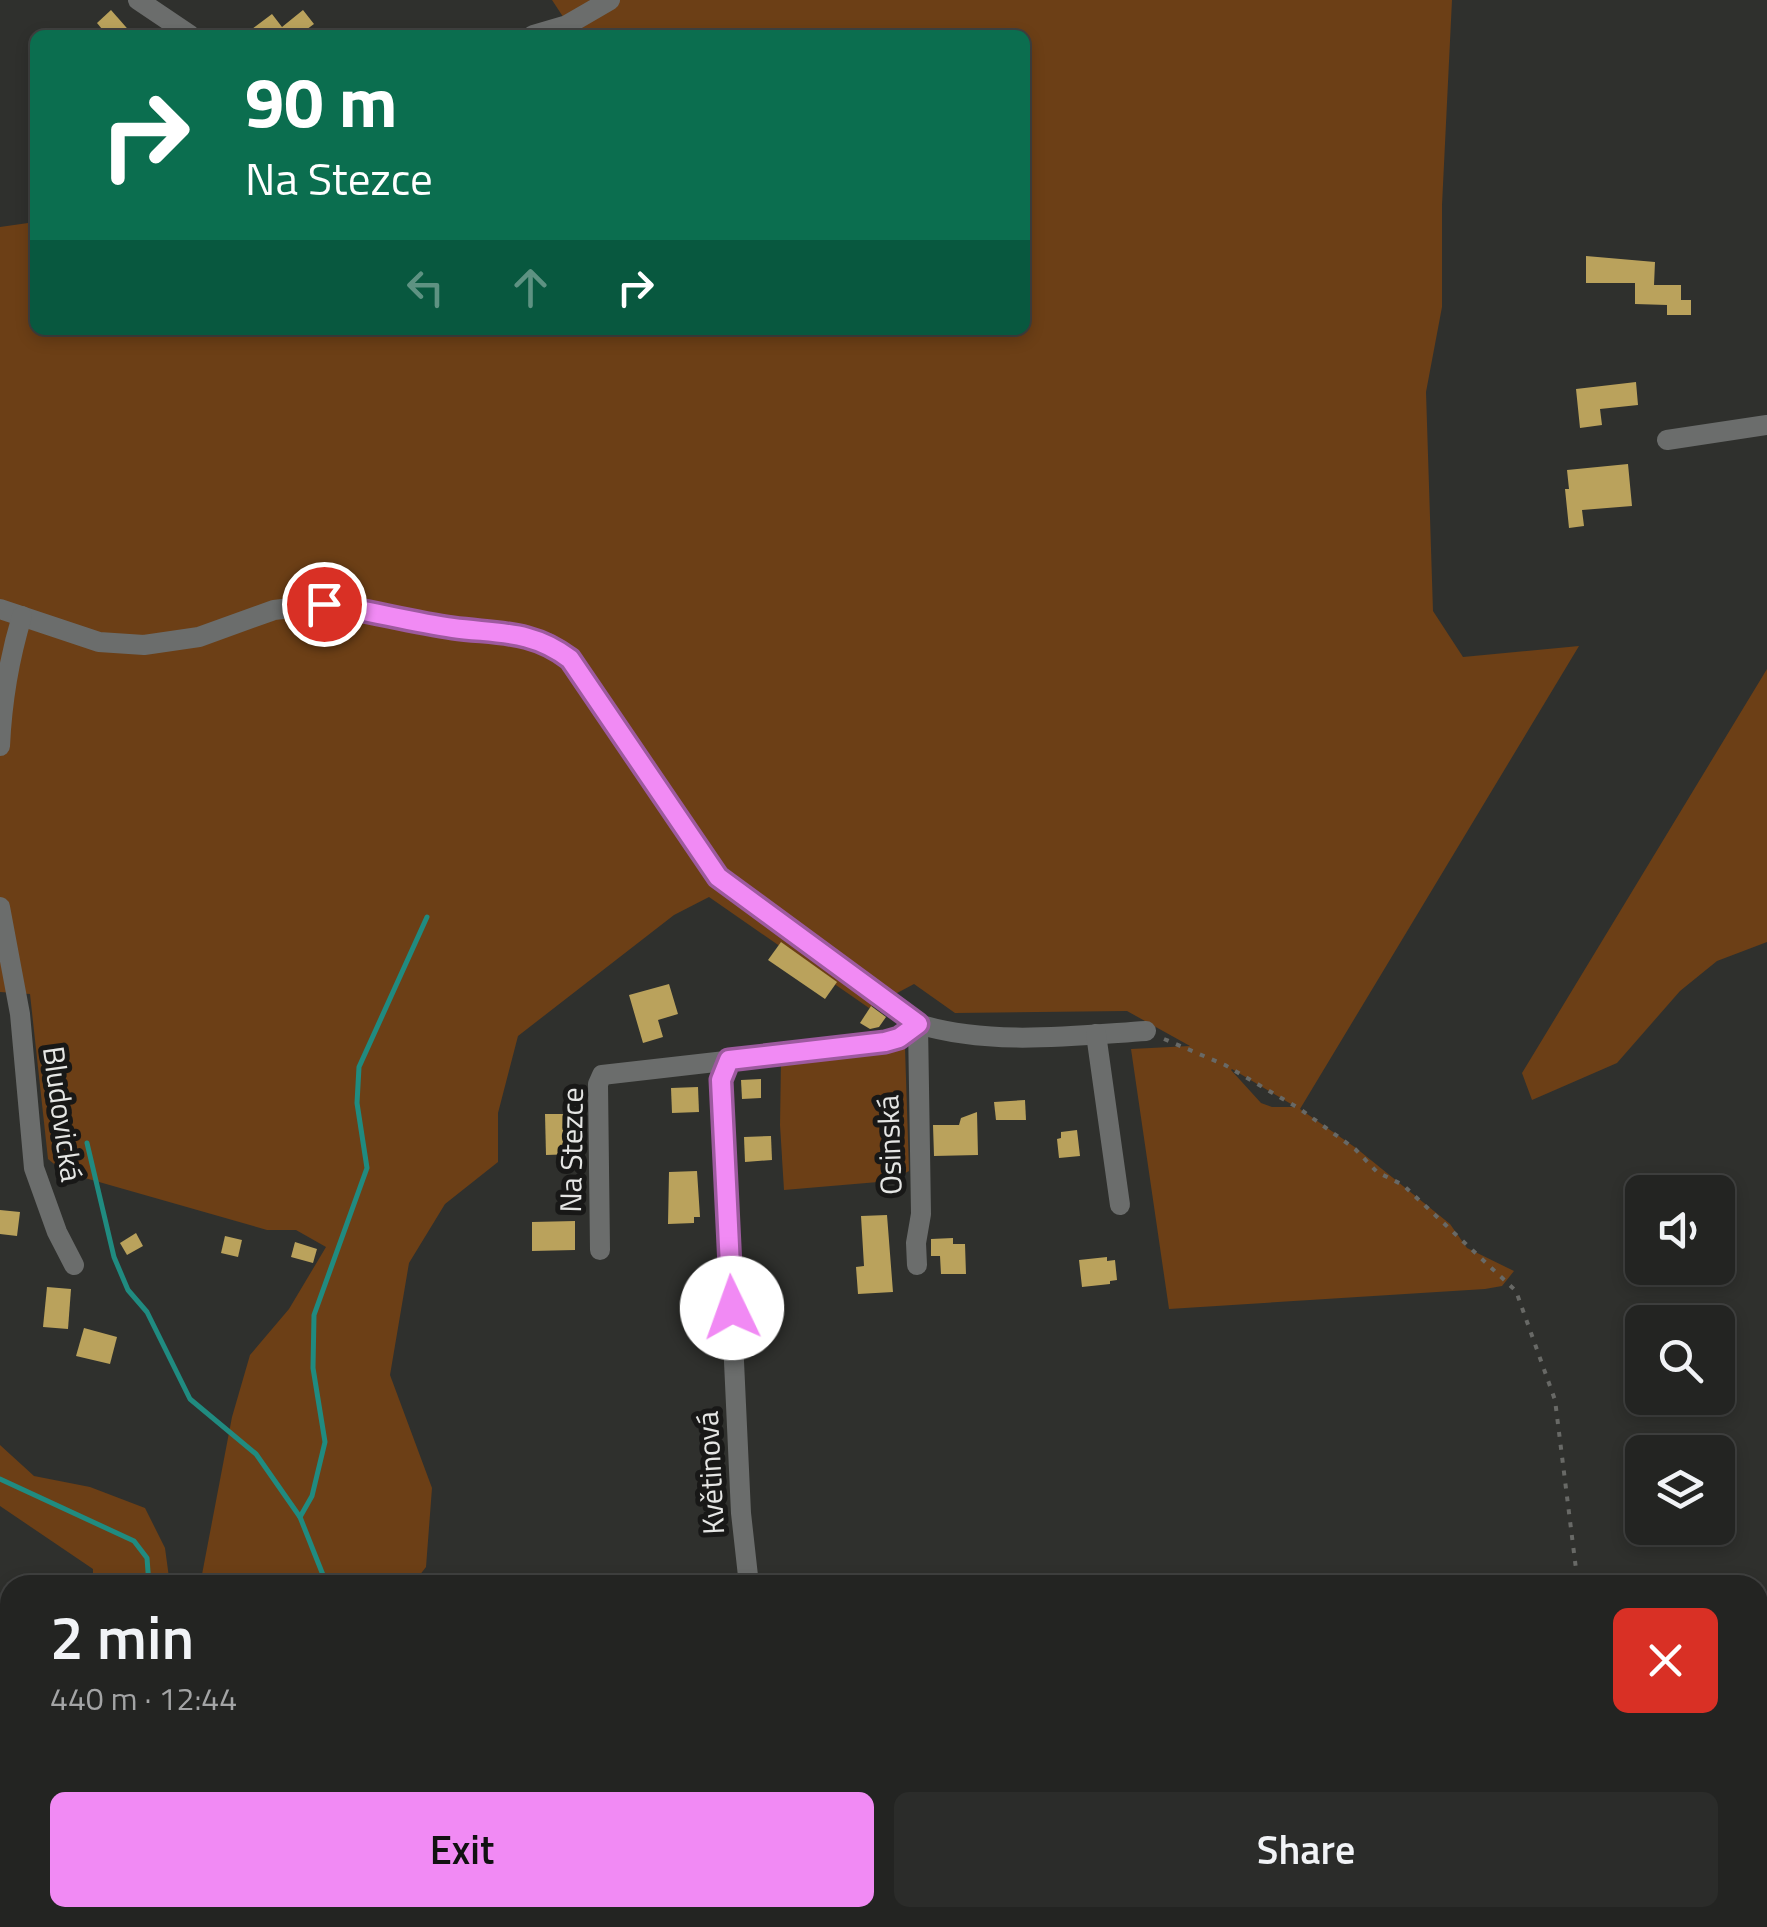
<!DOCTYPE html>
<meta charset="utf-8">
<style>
:root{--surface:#232422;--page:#2b2c2a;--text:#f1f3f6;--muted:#a3a4a5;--line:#404140;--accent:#f18af4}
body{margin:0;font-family:"Titillium Web",sans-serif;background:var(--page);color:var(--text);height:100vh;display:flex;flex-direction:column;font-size:38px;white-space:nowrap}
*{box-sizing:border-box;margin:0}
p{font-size:32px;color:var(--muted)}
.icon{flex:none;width:55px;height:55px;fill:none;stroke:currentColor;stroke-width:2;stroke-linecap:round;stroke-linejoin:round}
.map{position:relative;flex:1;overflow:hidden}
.sheet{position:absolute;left:0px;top:1575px;width:1768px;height:352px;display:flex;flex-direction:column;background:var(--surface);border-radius:30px 30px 0 0;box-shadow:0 5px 15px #0003,0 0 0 2px var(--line)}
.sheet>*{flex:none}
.top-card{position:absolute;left:30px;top:30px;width:1000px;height:305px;border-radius:15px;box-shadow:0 5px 15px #0003,0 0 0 2px var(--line);background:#0b6e4f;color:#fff;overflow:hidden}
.buttons{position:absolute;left:1625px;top:1175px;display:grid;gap:20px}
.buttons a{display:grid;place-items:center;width:110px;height:110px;border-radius:15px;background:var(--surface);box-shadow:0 5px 15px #0003,0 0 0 2px var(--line);font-size:50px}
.pin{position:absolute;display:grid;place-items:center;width:85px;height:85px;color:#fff;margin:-42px;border:5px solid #fff;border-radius:50%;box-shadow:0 2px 10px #0007}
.me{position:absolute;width:110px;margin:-55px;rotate:357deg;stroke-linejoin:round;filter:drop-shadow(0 0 8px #0008)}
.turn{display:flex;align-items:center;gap:35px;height:210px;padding:0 50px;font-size:45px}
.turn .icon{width:130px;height:130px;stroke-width:2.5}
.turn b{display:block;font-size:70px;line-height:85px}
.lanes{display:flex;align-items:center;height:95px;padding:0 50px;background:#0003;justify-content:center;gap:50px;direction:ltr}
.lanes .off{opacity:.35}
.round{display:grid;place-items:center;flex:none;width:105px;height:105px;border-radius:15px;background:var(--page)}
.headline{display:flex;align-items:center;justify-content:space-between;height:170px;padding:0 50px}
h1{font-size:60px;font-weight:600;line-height:75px}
.button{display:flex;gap:20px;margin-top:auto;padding:20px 50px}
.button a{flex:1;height:115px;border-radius:15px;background:var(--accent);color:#111;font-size:40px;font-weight:600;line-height:115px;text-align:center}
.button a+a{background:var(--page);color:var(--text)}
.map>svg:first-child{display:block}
</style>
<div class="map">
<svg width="1767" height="1927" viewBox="0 0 1767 1927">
<rect width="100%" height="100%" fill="#2f302d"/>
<g fill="#6c3f16" fill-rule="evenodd">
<path d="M552 0H1452L1442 205V307L1426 392 1433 611 1463 657 1579 646 1300 1109 1356 1148 1450 1224 1467 1248 1514 1271 1502 1286 1485 1289 1169 1309 1131 1049 1190 1046 1127 1011 955 1013 914 984 869 1008 709 897 674 915 518 1036 498 1113V1162L445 1204 409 1263 390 1375 432 1488 426 1567 412 1585H200L232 1417 250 1355 289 1309 326 1247 296 1230H267L64 1172 48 1159 30 994 0 992V227L35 222V330H1025V35H575ZM1231 1070 1232 1069 1296 1107H1272L1261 1103Z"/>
<polygon points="1767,669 1767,942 1717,961 1680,991 1617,1063 1532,1100 1522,1073"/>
<polygon points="905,1048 909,1171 890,1181 784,1190 780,1125 781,1062"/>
<polygon points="0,1445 34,1476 90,1487 145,1508 165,1548 170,1585 93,1585 93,1569 0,1506"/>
</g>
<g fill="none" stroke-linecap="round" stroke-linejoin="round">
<g stroke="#208b80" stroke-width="5">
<polyline points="87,1143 114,1257 128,1290 147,1312 190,1399 256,1454 300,1517 327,1585"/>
<polyline points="0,1479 134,1541 147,1558 149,1585"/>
<polyline points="300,1517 312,1496 325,1442 313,1368 314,1315 367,1168 357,1103 359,1067 427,917"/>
<polyline points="459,1918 464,1927"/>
</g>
</g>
<g fill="#baa25c">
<polygon points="111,10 133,35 107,35 97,23"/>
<polygon points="303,10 314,24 299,35 244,35 272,14 282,27"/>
<polygon points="1586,256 1655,262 1654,285 1681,285 1681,300 1691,300 1691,315 1667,315 1667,305 1635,304 1635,283 1586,283"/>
<polygon points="1636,382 1638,405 1600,409 1602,425 1580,428 1576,389"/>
<polygon points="1628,464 1632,506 1582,510 1584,526 1569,528 1565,489 1569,489 1567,470"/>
<polygon points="781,942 837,982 825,999 768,960"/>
<polygon points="669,984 678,1014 658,1020 663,1037 643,1043 629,995"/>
<polygon points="871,1006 886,1017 879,1027 870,1029 860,1023"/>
<polygon points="761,1079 761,1098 742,1099 741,1080"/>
<polygon points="698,1087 699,1112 672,1113 671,1088"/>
<polygon points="1025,1100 1026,1120 996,1120 994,1102"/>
<polygon points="977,1112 978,1155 934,1156 933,1125 959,1125 961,1118"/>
<polygon points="545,1114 574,1114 575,1154 546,1155"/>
<polygon points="1077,1130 1080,1156 1059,1158 1057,1139 1061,1138 1061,1132"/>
<polygon points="771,1136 772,1160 745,1162 744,1137"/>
<polygon points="697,1171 700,1217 694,1217 694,1223 668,1224 669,1172"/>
<polygon points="0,1210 20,1212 17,1236 0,1234"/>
<polygon points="887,1215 893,1292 858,1294 856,1267 864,1266 861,1216"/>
<polygon points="575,1221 575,1250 532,1251 532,1222"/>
<polygon points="136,1233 143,1246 127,1255 120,1243"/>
<polygon points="225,1236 242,1240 238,1257 221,1253"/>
<polygon points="953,1238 953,1244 965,1244 966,1274 941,1274 940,1256 931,1256 931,1239"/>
<polygon points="295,1242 317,1249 313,1263 291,1257"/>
<polygon points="1107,1257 1107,1261 1115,1260 1117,1280 1110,1281 1110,1284 1082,1287 1079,1260"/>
<polygon points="47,1287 71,1289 68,1329 43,1327"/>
<polygon points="84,1328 117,1337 110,1364 76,1356"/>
</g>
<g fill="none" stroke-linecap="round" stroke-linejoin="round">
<polyline stroke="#686966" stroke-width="4" stroke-dasharray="5 8" stroke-linecap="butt" points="1164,1039 1225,1065 1300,1109 1355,1149 1377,1172 1403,1185 1516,1291 1555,1400 1578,1585"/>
<g stroke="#6b6d6c" stroke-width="20">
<polyline points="138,0 190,35"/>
<polyline points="533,35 567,25 610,0"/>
<polyline points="1667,440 1767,425"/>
<path d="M0 609 99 642 144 645 199 637 274 610 324 604 451 628 521 635 548 643 570 659 718 877 918 1024C990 1046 1071 1036 1146 1031"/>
<path d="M0 746C2 702 9 659 22 616"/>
<polyline points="0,907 20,1014 34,1168 57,1232 74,1265"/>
<polyline points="1096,1034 1120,1205"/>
<polyline points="729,1060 721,1080 741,1513 749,1585"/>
<polyline points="600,1250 598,1084 602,1075 864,1045 899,1037 918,1024"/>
<polyline points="917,1265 916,1243 921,1214 918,1024"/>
<polyline points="1758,1712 1767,1711"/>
<polyline points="596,1918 597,1927"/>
</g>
<g stroke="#a6a9a7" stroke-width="25">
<polyline points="0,1843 10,1849"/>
<polyline points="122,1918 138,1927"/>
</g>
</g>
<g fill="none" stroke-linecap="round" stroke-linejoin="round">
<defs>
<path id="route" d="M324 604C367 610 410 622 453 628 499 634 532 630 570 659L718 877 918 1024 899 1038 885 1042 729 1060 721 1080 732 1308"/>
</defs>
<use href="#route" stroke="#9d5a9f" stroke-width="25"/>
<use href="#route" stroke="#f18af4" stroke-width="18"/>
</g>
<g text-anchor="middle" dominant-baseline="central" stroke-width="10" stroke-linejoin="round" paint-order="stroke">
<g font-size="30" fill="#e5e6e4" stroke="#181817">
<text transform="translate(63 1114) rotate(82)">Bludovická</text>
<text transform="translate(889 1145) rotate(-92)">Osinská</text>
<text transform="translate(571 1150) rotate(-89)">Na Stezce</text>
<text transform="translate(710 1473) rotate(-93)">Květinová</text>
</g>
</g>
</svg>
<div class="buttons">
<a><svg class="icon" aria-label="sound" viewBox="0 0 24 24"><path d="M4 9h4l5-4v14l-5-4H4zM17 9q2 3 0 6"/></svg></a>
<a><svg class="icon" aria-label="search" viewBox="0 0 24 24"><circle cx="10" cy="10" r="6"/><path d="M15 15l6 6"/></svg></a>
<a><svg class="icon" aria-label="layers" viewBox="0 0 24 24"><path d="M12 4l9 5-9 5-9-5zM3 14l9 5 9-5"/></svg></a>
</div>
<div class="pin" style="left:324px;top:604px;background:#d93025"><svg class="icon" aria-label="arrive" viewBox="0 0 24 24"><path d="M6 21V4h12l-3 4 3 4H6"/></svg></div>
<svg class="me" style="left:732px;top:1308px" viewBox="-20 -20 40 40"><circle r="19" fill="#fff"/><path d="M0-13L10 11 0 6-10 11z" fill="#f18af4"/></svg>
<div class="top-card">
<div class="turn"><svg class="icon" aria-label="right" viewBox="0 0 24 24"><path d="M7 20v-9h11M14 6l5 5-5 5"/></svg><div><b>90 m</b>Na Stezce</div></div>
<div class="lanes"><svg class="icon off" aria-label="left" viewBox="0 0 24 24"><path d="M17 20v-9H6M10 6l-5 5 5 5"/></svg><svg class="icon off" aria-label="ahead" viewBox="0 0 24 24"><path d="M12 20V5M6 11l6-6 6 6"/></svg><svg class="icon" aria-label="right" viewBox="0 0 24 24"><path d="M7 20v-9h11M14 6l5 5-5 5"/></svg></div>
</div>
<section class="sheet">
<div class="headline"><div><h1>2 min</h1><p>440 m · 12:44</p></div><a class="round" style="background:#d93025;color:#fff"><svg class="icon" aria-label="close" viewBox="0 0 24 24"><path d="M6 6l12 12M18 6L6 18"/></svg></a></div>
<div class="button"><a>Exit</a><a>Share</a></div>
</section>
</div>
